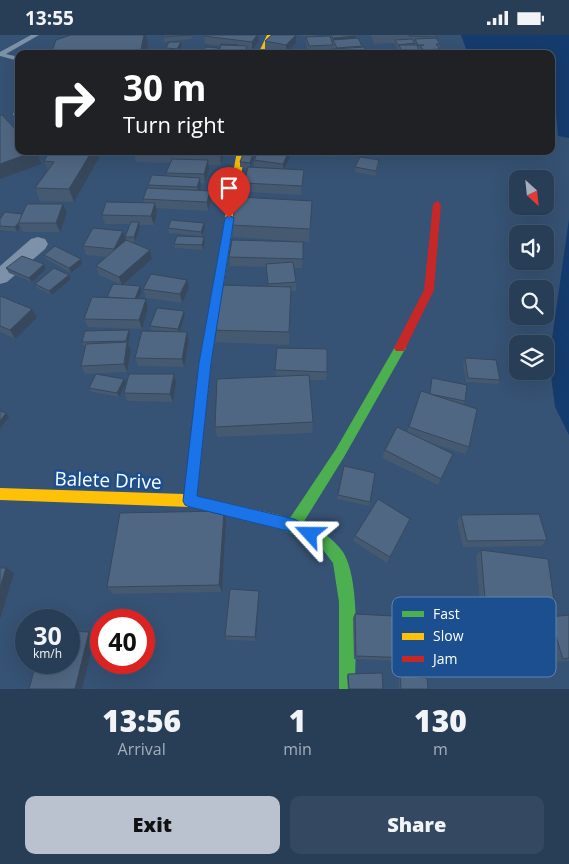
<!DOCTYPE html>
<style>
:root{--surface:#283e57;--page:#344961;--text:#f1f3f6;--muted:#a5aeba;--line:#44576d;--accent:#b9c2ce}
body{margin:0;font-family:"Open Sans",sans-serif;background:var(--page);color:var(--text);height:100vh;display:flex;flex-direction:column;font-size:19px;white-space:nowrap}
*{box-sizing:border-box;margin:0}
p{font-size:16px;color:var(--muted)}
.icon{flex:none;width:28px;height:28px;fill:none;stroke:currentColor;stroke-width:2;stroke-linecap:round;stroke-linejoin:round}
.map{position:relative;height:654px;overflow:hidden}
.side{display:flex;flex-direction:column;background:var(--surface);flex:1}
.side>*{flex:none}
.hud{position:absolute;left:15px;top:15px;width:540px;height:105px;border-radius:10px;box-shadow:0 5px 20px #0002,0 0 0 1px var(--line);background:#202124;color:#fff;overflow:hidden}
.needle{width:32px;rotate:153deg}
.buttons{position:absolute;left:509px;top:135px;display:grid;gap:10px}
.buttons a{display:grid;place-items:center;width:45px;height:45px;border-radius:10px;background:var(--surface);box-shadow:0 5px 20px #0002,0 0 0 1px var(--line);font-size:25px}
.speed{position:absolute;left:15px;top:574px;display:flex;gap:10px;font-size:25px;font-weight:700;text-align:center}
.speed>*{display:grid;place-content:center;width:65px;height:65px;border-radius:50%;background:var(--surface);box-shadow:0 5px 20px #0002,0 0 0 1px var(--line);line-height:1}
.speed small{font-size:12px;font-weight:400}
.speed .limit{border:8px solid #d22;background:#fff;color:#111}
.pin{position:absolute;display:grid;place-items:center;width:42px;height:42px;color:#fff;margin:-51px -21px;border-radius:50% 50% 50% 0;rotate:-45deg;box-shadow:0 0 5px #0007}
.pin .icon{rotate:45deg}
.me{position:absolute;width:55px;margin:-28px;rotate:294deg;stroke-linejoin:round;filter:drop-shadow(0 0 4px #0008)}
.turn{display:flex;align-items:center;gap:18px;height:105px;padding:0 25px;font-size:22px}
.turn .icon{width:65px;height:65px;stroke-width:2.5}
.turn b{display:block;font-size:35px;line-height:42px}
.eta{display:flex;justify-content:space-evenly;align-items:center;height:85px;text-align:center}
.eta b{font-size:30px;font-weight:800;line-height:35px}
.primary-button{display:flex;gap:10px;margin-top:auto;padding:10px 25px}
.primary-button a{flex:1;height:58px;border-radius:10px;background:var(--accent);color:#111;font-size:20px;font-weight:800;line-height:58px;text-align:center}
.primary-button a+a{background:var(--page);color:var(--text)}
.status{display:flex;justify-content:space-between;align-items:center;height:35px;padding:0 25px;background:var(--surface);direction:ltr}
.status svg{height:14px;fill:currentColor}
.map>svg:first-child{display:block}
</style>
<div class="status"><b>13:55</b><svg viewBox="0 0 49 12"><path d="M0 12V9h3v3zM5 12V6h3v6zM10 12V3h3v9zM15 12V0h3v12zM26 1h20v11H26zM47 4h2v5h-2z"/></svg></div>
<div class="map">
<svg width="569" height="654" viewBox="0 0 569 654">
<rect width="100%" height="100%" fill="#365274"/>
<g fill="#153c6e">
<polygon points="461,0 569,0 569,103 558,101 551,19 468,19"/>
<polygon points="569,184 569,400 555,372 549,325"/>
</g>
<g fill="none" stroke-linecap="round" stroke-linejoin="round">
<g fill="#7d92a8" fill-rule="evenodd">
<polygon points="31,0 39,0 6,19 19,22 19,26 0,21 0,17"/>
<polygon points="16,72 19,72 19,82 13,80"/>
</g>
<polygon fill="#7d92a8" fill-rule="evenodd" points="38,202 45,204 48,209 45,214 7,247 0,249 0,231 31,204"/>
<path fill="#4caf50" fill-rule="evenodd" d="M400 309 404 310 406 313 404 316 344 422 303 488C319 494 333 503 343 517 361 546 355 619 355 654H339V567L333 528 323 515 308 504 274 492 272 487 274 482 279 480 290 483 336 414 396 310Z"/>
<g fill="#ffc107" fill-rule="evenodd">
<polygon points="267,0 273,0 264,19 258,19"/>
<polygon points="237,116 245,116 211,328 197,461 279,480 284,482 286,487 284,492 279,494 190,472 0,465 0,453 184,459 199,328"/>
</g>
<polygon fill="#c62828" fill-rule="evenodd" points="437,166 441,169 434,255 404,316 396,316 394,313 424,255 433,169"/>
</g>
<g fill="#455971">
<polygon points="163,0 191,0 192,4 164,7"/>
<polygon points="271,0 296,0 296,8 286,19 265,15 265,6"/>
<polygon points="301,0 314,0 314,2 330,1 330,0 355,0 355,4 362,11 367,19 309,19 306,10 306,2 310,2 301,1"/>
<polygon points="371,0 436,0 437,4 440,9 439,18 422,19 420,15 420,14 419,14 419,19 400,19 399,14 398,14 395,9 395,8 374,9"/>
<polygon points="204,1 259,6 252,15 247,14 247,19 218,19 221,11 205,9"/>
<polygon points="182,11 179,16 192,17 193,19 156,19 166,15 166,13"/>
<polygon points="133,116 225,116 221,130 208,130 209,134 205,148 201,148 201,152 200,156 211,165 208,176 156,173 157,177 154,190 140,190 140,192 135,207 131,207 150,215 152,224 124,250 142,256 139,264 146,264 148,273 142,294 88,292 84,284 107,263 107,262 119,249 99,240 96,231 106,222 86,220 83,211 123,196 126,205 125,206 126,205 125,202 130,189 105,189 102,180 144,168 143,164 149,153 148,150 167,141 166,138 170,128 136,127"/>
<polygon points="259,116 291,116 291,119 285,134 303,144 301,160 245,157 244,148 248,133 240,132 240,127 253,119 253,124 250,132 254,132 254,125"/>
<polygon points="319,116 335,116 334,122 319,121"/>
<polygon points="99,123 74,167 40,166 35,153 48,135 44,126"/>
<polygon points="379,125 379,130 375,141 355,137 355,132"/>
<polygon points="312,166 309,207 233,202 231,190"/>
<polygon points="63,169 67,178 60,197 23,197 20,192 17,197 0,195 0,184"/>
<polygon points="168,193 205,193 202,201 169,198"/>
<polygon points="204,202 205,207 203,215 175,213 174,209"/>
<polygon points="303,207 302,233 294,233 296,247 296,256 291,256 289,310 210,307 208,295 268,251 266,232 230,231 229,222"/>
<polygon points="44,220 82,229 71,238 46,224"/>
<polygon points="44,229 46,234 32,247 9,238 6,233"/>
<polygon points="69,240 71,244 52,260 37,253 35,249"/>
<polygon points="187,245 189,253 182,268 146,263 143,254"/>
<polygon points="0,261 32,274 37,283 15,304 0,297"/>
<polygon points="184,276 185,280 179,297 187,297 189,305 184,332 138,331 135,323 162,296 151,295 150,291"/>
<polygon points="129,295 130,300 128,309 131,315 127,337 85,339 81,331 85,311 84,311 82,307"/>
<polygon points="465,323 500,345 498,349 466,347 463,327"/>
<polygon points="275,335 327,337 326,345 309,345 313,387 312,398 217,402 215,392 276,342"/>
<polygon points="174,339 176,347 173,367 127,366 124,358"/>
<polygon points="432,343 465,366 464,370 469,412 465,419 427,407 441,444 438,450 382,423 385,415 407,397 418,364 429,359 431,347"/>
<polygon points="124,344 126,348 119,362 92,357 89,353"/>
<polygon points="344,431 370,467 369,471 337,464"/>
<polygon points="224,476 226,485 222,557 113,559 107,552"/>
<polygon points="461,480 547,505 541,511 463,512 457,486"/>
<polygon points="410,484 387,528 353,506 355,501"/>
<polygon points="481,515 555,573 548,577 480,568 476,521"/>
<polygon points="259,561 256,606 227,605 225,601"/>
<polygon points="355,579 415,623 411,627 354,624 353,583"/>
<polygon points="569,580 569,626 555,627 542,586 550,582"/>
<polygon points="348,639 383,654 348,654 347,641"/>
<polygon points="400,640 428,654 399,654 399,641"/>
</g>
<g fill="#38485c">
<polygon points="144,0 146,0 148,10 146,19 140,19"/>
<polygon points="253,0 258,0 259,6 252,15 252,7"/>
<polygon points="296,0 296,8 286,19 286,10"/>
<polygon points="355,1 355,5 333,5 333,7 333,3"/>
<polygon points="181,7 182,11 178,18 177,14"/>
<polygon points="247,11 247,19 244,19"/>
<polygon points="218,13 218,17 217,19 214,19"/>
<polygon points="36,116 41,129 0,144 0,129"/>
<polygon points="92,116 97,116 99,123 74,167 69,154"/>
<polygon points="220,116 225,116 221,130 220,118"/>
<polygon points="289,116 291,116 291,119 283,138 283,129"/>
<polygon points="253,119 253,124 250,133 250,128"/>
<polygon points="208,125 209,134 205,148 204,139"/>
<polygon points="200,143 201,152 199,161 197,152"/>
<polygon points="210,156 211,165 208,176 207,167"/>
<polygon points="155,168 157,177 154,190 151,181"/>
<polygon points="63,169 67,178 60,197 56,188"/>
<polygon points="24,179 18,188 20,192 17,197 15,192"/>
<polygon points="139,187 140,192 135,207 134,202"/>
<polygon points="204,188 205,193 202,201 201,197"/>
<polygon points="123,196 126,205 117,223 114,214"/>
<polygon points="204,202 205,207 203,215 202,210"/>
<polygon points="150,215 152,224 122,251 119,242"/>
<polygon points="81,224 82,229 71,238 69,233"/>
<polygon points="44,229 46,234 32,247 29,243"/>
<polygon points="69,240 71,244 52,260 49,256"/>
<polygon points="187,245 189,253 182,268 180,259"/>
<polygon points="140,251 142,256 136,269 135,264"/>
<polygon points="146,264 148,273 142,294 139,285"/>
<polygon points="32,274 37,283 15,304 10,295"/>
<polygon points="184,276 185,280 179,298 178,294"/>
<polygon points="129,295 130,300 128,309 131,315 127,337 124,329 127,308 126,306"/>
<polygon points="187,297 189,305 184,332 182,324"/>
<polygon points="174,339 176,347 173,367 170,359"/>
<polygon points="124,344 126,348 119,362 117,358"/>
<polygon points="6,378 9,382 0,394 0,386"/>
<polygon points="224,476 226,485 222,557 219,550"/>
<polygon points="6,533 14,538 0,584 0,553"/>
<polygon points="259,556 259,561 256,606 255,602"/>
<polygon points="89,597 95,601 82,654 75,654"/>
</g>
<g fill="#506783" stroke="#38485c">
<polygon points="71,0 144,0 140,19 51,19 56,5"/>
<polygon points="163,0 191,0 163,2"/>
<polygon points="205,0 257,0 252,7 204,1"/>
<polygon points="272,0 296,0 286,10 265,6"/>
<polygon points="331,0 355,0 355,1 333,3"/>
<polygon points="409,0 436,0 437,2 409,1"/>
<polygon points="330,1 333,10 309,11 306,2"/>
<polygon points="358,3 362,11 337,13 333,5"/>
<polygon points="436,3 440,9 436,9 440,14 424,15 420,11 424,10 418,10 415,4"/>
<polygon points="412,4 415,8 398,10 395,5"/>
<polygon points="169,7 181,7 177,14 166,13"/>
<polygon points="221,9 238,10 221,10 221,11"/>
<polygon points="221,10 247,11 244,19 218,19"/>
<polygon points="399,10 417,10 419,15 402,16"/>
<polygon points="206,12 218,13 214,19 201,19"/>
<polygon points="364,12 367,19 322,19 320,15"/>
<polygon points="159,15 192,17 191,19 156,19"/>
<rect x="380" y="18" width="18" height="1"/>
<polygon points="444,18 444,19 424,19"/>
<polygon points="0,80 2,80 19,98 19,116 36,116 0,129"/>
<polygon points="50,116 92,116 69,154 35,153 54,127 44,126"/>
<polygon points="184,116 220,116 220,118"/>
<polygon points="259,116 289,116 283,129 254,125"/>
<polygon points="243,119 253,119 250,128 240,127"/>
<polygon points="360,122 379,125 376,136 355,132"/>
<polygon points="172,124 208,125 204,139 166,138"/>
<polygon points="248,132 304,135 302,151 244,148"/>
<polygon points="152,140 200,143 197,152 148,150"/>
<polygon points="147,153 210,156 207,167 143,164"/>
<polygon points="238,162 312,166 310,194 231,190"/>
<polygon points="106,167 155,168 151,181 102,180"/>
<polygon points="27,169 63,169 56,188 18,188"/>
<polygon points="5,177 22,179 19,187 15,192 0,191 0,184"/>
<polygon points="171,185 204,188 201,197 168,193"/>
<polygon points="131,187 139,187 134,202 125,202"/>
<polygon points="93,193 123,196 114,214 83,211"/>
<polygon points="177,201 204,202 202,210 174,209"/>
<polygon points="126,205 150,215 119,242 96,231"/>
<polygon points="232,205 303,207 303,224 229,222"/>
<polygon points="55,211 81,224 69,233 44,220"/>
<polygon points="22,221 44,229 29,243 6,233"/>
<polygon points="293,227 296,247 268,249 266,229"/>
<polygon points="54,233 69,240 49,256 35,249"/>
<polygon points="151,239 187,245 180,259 143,254"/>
<polygon points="113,249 140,251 135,264 107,262"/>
<polygon points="216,250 291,252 289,297 208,295"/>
<polygon points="0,261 32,274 10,295 0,291"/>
<polygon points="92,262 146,264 139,285 84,284"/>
<polygon points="157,273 184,276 178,294 150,291"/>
<polygon points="129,295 126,306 82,307 85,296"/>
<polygon points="142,296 187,297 182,324 135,323"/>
<polygon points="127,307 124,329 81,331 86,309"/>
<polygon points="277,313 327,314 327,337 275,335"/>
<polygon points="465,323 496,325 500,345 468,343"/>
<polygon points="96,339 124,344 117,358 89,353"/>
<polygon points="129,339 174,339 170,359 124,358"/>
<polygon points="309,340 313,387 215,392 217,344"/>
<polygon points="432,343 467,350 465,366 430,359"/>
<polygon points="421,356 477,374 469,412 409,392"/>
<polygon points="0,376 6,378 0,386"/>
<polygon points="397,392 453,419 441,444 385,415"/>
<polygon points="344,431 375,438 370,467 338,460"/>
<polygon points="378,464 410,484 390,522 355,501"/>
<polygon points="224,476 219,550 107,552 120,478"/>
<polygon points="539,479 547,505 467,506 461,480"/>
<polygon points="481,515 548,524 555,573 485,564"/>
<polygon points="0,533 6,533 0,553"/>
<polygon points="230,554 259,556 255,602 225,601"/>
<polygon points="355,579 412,582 415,623 356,621"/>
<polygon points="569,580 569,623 563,624 550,582"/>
<polygon points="69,596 89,597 75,654 29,654 36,628 69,628"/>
<polygon points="382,638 383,654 349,654 348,639"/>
<polygon points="400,640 427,643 428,654 401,654"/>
</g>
<polygon fill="#1a73e8" stroke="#114b97" points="229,180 234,183 211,328 197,461 294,484 315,494 317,499 315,504 310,506 292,497 190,472 185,470 183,466 199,328 225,183"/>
<g text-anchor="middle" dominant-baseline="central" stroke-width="5" stroke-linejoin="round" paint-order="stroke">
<g font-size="19" fill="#fff" stroke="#1b4f8f">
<text transform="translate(108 445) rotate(2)">Balete Drive</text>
</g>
</g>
<rect x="392" y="562" width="164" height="80" rx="8" fill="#1b4f8f" stroke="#5f84b1" stroke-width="1"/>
<rect x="402" y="576" width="22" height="6" fill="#4caf50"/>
<rect x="402" y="598" width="22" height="7" fill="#ffc107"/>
<rect x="402" y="621" width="22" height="6" fill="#c62828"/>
<g font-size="14" fill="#fff">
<text x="433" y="584">Fast</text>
<text x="433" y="606">Slow</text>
<text x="433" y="629">Jam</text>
</g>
</svg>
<div class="buttons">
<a><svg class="needle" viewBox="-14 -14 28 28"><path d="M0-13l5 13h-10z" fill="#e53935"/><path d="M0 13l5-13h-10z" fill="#a5aeba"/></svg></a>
<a><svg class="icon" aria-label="sound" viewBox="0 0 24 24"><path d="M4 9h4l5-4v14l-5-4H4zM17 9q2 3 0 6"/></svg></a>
<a><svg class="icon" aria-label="search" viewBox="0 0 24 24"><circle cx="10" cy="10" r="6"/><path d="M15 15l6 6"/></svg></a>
<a><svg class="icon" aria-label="layers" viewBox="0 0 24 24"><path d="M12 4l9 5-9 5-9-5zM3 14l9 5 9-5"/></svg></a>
</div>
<div class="speed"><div>30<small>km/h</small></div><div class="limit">40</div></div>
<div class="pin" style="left:229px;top:183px;background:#d93025"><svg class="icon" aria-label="arrive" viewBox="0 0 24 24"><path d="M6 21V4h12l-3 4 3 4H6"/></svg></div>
<svg class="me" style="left:310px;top:499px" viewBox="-20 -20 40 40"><path d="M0-17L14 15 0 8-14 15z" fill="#1a73e8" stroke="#fff" stroke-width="4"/></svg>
<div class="hud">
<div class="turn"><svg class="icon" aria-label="right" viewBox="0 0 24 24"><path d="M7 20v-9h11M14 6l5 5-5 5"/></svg><div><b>30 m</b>Turn right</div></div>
</div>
</div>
<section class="side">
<div class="eta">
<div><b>13:56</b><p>Arrival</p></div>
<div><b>1</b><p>min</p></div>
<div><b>130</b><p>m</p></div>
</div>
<div class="primary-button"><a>Exit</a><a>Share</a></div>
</section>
